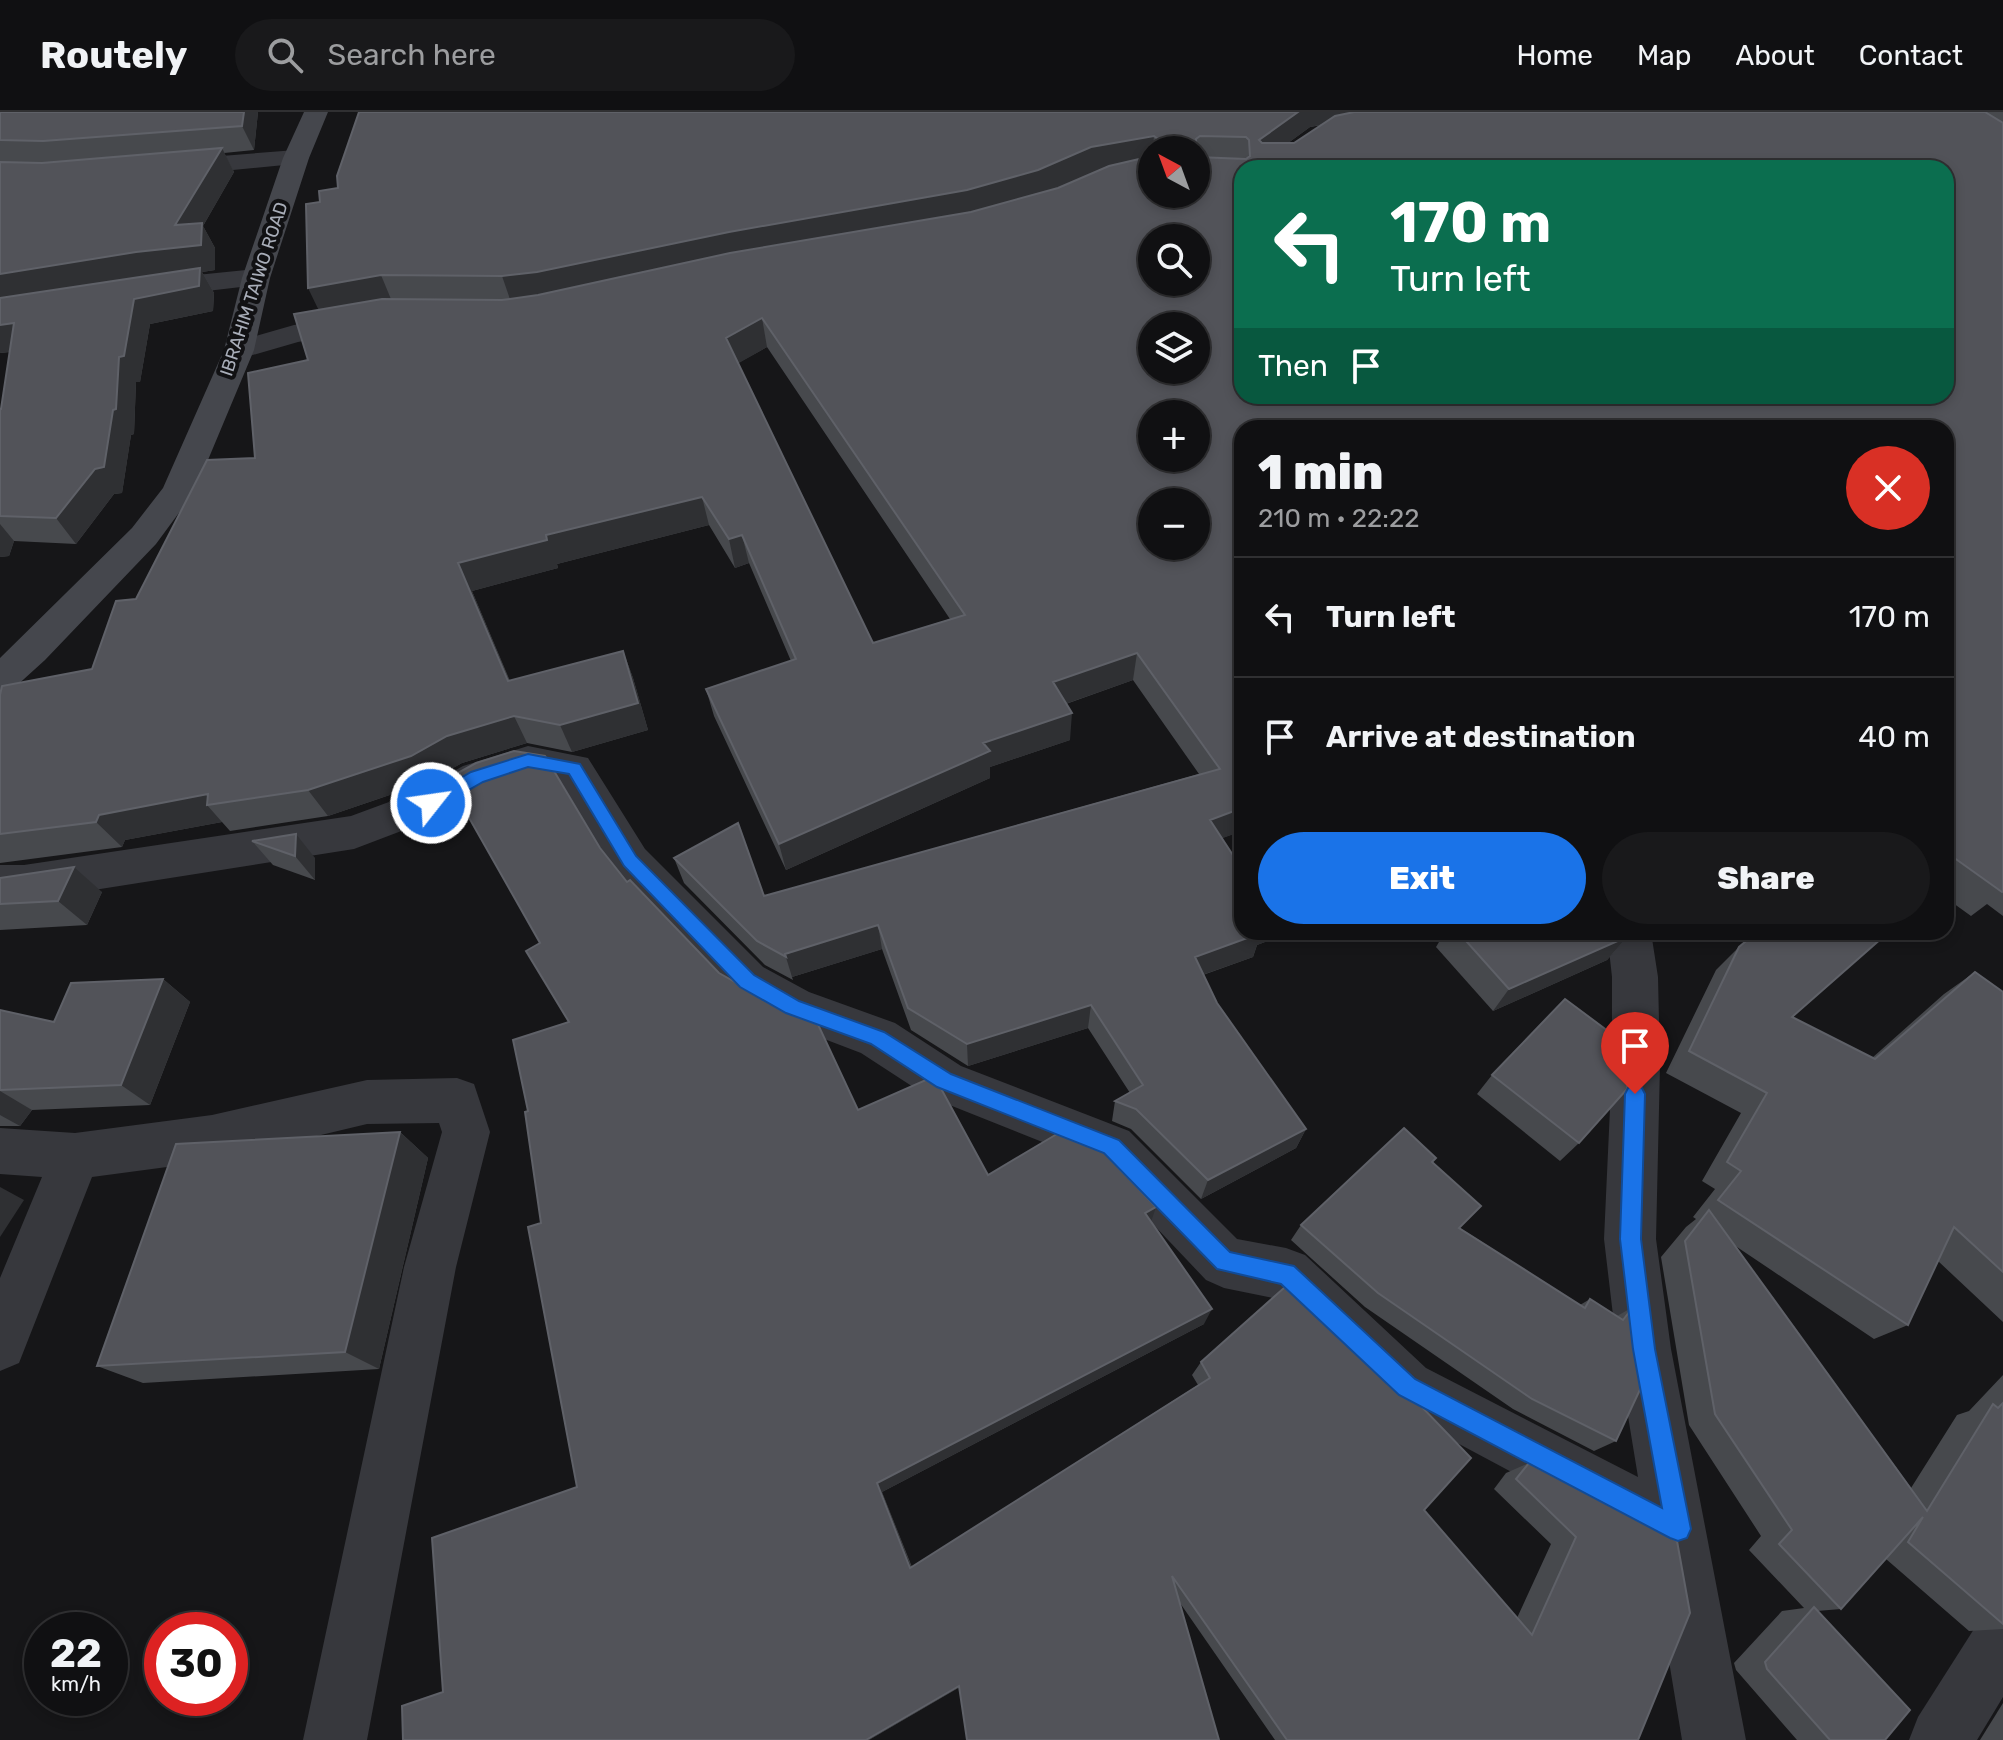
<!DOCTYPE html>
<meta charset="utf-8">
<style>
:root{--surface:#101012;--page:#19191b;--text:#f1f3f6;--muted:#9c9d9f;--line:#303032;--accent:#1a73e8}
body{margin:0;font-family:Rubik,sans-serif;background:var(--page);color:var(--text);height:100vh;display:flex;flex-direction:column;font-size:30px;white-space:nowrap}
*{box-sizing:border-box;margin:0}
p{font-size:26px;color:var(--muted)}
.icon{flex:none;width:44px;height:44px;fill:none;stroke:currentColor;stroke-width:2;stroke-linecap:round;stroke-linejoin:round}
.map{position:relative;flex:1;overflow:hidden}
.side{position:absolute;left:1234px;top:308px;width:720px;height:520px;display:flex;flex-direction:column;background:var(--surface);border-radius:24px;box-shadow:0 4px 12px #0003,0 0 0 2px var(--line)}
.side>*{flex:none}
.banner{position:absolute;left:1234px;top:48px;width:720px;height:244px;border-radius:24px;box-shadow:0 4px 12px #0003,0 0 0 2px var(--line);background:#0b6e4f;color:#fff;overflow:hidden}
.needle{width:52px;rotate:319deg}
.controls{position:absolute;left:1138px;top:24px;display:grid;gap:16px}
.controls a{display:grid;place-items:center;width:72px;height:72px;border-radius:50%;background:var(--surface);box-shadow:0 4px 12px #0003,0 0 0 2px var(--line);font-size:40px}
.speed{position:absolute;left:24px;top:1500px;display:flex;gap:16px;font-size:40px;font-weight:700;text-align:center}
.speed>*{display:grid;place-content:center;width:104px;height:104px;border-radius:50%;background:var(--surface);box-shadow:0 4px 12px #0003,0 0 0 2px var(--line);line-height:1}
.speed small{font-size:20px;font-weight:400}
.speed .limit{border:12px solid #d22;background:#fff;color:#111}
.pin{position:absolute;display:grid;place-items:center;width:68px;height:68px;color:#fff;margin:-82px -34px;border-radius:50% 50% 50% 0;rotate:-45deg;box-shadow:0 0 8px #0007}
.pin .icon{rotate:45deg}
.me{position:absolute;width:88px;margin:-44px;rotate:60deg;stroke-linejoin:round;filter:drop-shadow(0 0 6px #0008)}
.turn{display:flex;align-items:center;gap:28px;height:168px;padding:0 24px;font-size:36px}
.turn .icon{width:104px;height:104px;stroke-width:2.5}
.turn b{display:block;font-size:56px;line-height:68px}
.then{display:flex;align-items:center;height:76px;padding:0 24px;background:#0003;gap:16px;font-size:30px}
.round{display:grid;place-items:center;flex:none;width:84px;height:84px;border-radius:42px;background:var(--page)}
.overview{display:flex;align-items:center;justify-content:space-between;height:136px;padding:0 24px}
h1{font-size:48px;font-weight:800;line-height:60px}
.primary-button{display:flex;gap:16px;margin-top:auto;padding:16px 24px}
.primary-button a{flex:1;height:92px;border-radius:48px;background:var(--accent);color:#fff;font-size:32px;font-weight:800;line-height:92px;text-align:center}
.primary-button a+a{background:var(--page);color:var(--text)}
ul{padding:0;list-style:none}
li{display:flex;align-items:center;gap:24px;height:120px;padding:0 24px;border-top:2px solid var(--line)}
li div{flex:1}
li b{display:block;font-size:30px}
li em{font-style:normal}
header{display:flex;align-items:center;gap:48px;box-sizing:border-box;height:112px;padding:0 40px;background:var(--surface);border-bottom:2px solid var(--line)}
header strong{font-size:38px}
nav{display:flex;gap:44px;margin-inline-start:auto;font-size:28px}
.search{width:560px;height:72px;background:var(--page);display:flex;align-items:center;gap:20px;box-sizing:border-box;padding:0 28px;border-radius:44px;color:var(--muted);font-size:30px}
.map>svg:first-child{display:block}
</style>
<header>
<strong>Routely</strong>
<div class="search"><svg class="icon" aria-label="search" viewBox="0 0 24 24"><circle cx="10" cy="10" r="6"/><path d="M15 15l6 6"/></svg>Search here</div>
<nav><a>Home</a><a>Map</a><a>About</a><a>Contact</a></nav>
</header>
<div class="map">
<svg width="2003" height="1628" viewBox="0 0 2003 1628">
<rect width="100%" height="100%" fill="#161618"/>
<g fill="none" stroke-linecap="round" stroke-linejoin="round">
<g fill="#37383d" fill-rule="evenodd">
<polygon points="296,38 305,41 309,46 305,51 171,64 162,61 158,56 162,51 171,48"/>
<polygon points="256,157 266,160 270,166 266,172 147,186 137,183 133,177 137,171 147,168"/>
<polygon points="357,202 367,205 372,211 367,217 298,230 239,247 228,244 224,238 228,232 294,213"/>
<polygon points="1526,284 1558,284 1555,296 1563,316 1531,316 1523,296"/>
<polygon points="528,634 588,646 645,737 763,855 809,880 895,911 961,954 1129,1019 1237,1127 1286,1136 1305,1143 1426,1256 1638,1365 1617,1237 1604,1127 1612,953 1612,865 1607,820 1651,820 1658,865 1660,953 1656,1127 1671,1237 1746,1628 1682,1628 1650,1434 1388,1294 1273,1186 1224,1176 1206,1168 1095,1051 927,984 861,941 777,909 731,883 615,761 561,670 528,664 491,676 446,702 354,737 24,789 0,789 0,753 24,753 351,704 416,680 463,654"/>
<polygon points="457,966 474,972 490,1020 456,1155 367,1628 303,1628 404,1155 442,1020 439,1011 367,1012 212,1049 92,1065 19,1251 0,1259 0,1166 42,1065 0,1062 0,1016 75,1021 212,1003 367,968"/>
<polygon points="2003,1497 2003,1585 1977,1628 1909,1628 1918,1605 1981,1506"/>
</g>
<polygon fill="#45474d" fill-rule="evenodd" points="304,0 328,0 309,46 270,166 254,238 195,379 156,432 45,548 13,577 0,581 0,546 132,416 163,376 224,238 242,166 283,46"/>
</g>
<g fill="#47494d" fill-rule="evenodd">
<polygon points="0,0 258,0 254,38 224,41 234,60 203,114 215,136 215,158 202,160 214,181 213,199 150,212 140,270 136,270 134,322 131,323 122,381 114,382 76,432 14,429 9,444 0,445 0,297 1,297 10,240 0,241"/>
<path d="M359 0H2003V804L1987 792 1971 804 1946 786V316H1242V719L1222 726 1265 830 1257 833 1253 845 1203 863 1217 891 1306 1017 1296 1036 1201 1087 1131 1017 1112 1009 1115 989 1130 981 1088 916 968 954 911 918 882 837 792 865 793 868 765 853 684 771 674 746 764 784 1199 662 1133 568 1066 592 1070 628 990 655V666L786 758 714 604 706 577 791 549 749 451 735 456 709 413 557 452 558 456 472 479 510 569 623 539 633 566 648 618 572 640 527 631 462 651 428 670 328 704 230 719 222 710 125 728 122 735 0 751V583L92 557 136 487 255 346 308 248 319 198 320 90 338 76ZM1322 13 1294 31H1288L1310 15ZM1152 38H1196L1152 82ZM1242 56 1946 284H1560L1559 289 1541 290ZM767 235 950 507 873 531 738 251Z"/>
<polygon points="252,729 315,746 315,768 273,753"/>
<polygon points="600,736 627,770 858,998 988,1063 1151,1110 1204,1212 882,1380 912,1455 1198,1273 1192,1263 1201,1250 1424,1398 1517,1506 1551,1432 1494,1377 1506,1361 1529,1351 1677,1429 1638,1628 1275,1628 1180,1491 960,1575 869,1628 403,1628 443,1580 577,1375 541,1111 528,999 569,910 540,831"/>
<polygon points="0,766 102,780 87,813 0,818"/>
<polygon points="1445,820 1626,820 1627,825 1607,848 1493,899 1436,835"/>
<polygon points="1739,835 1792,905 1872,946 1944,882 1975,860 2003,880 2003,1210 1938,1149 1908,1213 1874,1227 1734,1133 1911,1376 1957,1303 1969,1299 2003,1263 2003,1517 1969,1519 1886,1447 1841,1497 1817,1499 1885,1628 1797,1628 1736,1558 1734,1551 1782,1499 1804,1496 1749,1438 1761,1424 1689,1313 1661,1145 1686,1115 1696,1107 1693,1105 1715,1077 1702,1069 1741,1001 1666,961 1716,858"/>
<polygon points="163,867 190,890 150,993 32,998 20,1014 0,1014 0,898 54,910"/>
<polygon points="1492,963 1579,1031 1560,1049 1477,982"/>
<polygon points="400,1020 428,1046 379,1257 143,1271 97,1254"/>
<polygon points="1433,1050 1460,1116 1580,1193 1590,1187 1617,1204 1633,1195 1616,1329 1594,1339 1513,1297 1365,1195 1291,1128 1301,1113"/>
<polygon points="2003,1591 2003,1628 1980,1628"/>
</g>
<g fill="#2f3033">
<polygon points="244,0 258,0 254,38 242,14"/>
<polygon points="1298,0 1372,0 1371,2 1310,15 1254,56 1259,28"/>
<polygon points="1154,24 1151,52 1037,86 512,193 502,164 1091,35"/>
<polygon points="222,36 234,60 203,114 215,136 215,158 202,160 214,181 213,199 150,212 140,270 136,270 134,322 131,323 122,381 114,382 76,432 56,406 95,357 104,355 0,190 0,162 175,113"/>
<polygon points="381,163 393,192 322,205 308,176"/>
<polygon points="762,206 767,235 732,255 726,226"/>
<polygon points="14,211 32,237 0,241 0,213"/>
<polygon points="702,385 709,413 557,452 558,456 472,479 521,597 508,569 458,451 546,423"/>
<polygon points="0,412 14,429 9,444 0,445"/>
<polygon points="742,423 749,451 735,456 729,427"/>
<polygon points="623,539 633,566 648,618 572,640 560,613"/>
<polygon points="1137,541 1133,568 1051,597 1053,570"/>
<polygon points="1072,601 1070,628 990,655 990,666 786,758 779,732 983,631"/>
<polygon points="514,604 527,631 462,651 428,670 328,704 308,678 447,624"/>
<polygon points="208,682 207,693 222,710 125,728 122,735 96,710 99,703"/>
<polygon points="1242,696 1242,719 1204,733 1210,708"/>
<polygon points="296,722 315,746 315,768 295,744"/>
<polygon points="74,755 102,780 87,813 58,789"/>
<polygon points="878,813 882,837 792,865 785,842"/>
<polygon points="1253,820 1268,820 1265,830 1257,833 1253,845 1188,868 1195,845"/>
<polygon points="1627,825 1607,848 1493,899 1509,877"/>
<polygon points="163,867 190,890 150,993 121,973"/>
<polygon points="1091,893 1088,916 968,954 967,932"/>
<polygon points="0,979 32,998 20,1014 0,1003"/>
<polygon points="1306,1017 1296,1036 1201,1087 1208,1068"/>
<polygon points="400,1020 428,1046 379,1257 345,1240"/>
<polygon points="0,1075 24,1088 0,1125"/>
<polygon points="1156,1095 1150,1113 1145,1101"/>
<polygon points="1212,1197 1204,1212 882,1380 914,1462 910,1456 877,1371"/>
<polygon points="959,1574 961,1574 869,1628 866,1628"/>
</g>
<g fill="#525359" stroke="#5f6168" stroke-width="2" fill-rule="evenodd">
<polygon points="0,0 244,0 242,14 43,29 0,28"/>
<path d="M359 0H1298L1259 28 1262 31H1294L1335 4 1354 0H1985L2003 11V779L2002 780 1946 740V316H1242V696L1210 708 1242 757V820L1261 821 1195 845 1217 891 1306 1017 1208 1068 1136 997 1115 989 1143 973 1091 893 967 932 908 896 878 813 785 842 786 845 757 829 674 746 738 711 764 784 1220 657 1137 541 1053 570 1072 601 983 631 990 639 779 732 706 577 796 547 742 423 729 427 702 385 546 423 547 428 458 451 508 569 623 539 638 591 560 613 514 604 447 624 411 644 308 678 207 693 208 682 99 703 96 710 0 722V583L2 574 92 557 116 489 136 487 207 348 255 346 248 261 308 248 294 202 382 187 502 188 538 183 730 141 971 100 1058 76 1109 54 1152 44V82H1196V38H1158V27L1154 24 1091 35 1038 58 967 78 729 120 537 160 502 164 381 163 308 176 306 92 320 90 319 79 338 76 337 64ZM1200 24 1246 25 1249 28 1250 44 1246 47 1197 45 1196 27ZM1242 56H1946V284H1577L1578 289 1541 290 1539 284H1242ZM1152 126H1196V170H1152ZM762 206 965 503 873 531 726 226ZM1152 214H1196V258H1152ZM1152 302H1196V346H1152ZM1152 390H1196V434H1152Z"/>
<polygon points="222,36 175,113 202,111 201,133 136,140 0,162 0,50 42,51"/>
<polygon points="200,156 199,174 134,187 124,244 119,245 116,297 113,298 104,355 95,357 56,406 0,404 0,297 1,297 14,211 0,213 0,186"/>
<polygon points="514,639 545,644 600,736 627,770 630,768 719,861 767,888 815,906 858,998 928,967 938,971 988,1063 1062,1019 1097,1033 1156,1095 1145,1101 1212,1197 877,1371 910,1456 1210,1266 1201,1250 1285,1175 1403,1284 1420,1293 1471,1346 1424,1398 1532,1523 1576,1425 1516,1367 1529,1351 1677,1429 1690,1501 1638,1628 1287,1628 1172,1464 1219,1628 967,1628 959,1574 866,1628 403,1628 402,1594 443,1580 432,1426 577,1375 528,1115 541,1111 525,1000 528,999 513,928 569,910 526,839 540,831 447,667 476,651"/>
<polygon points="296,722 295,744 252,729"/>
<polygon points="74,755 58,789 0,792 0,766"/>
<polygon points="1458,820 1626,820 1627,825 1509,877"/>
<polygon points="1757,820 1876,820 1883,825 1792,905 1875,947 1975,860 2003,880 2003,1160 1954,1115 1908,1213 1718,1088 1741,1059 1727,1050 1767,981 1689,939 1739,835"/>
<polygon points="163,867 121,973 0,978 0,898 54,910 71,871"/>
<polygon points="1565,887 1628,934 1627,977 1579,1031 1492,963"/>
<polygon points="1404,1016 1436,1046 1432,1050 1481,1094 1459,1116 1585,1196 1590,1187 1623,1208 1633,1195 1644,1269 1616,1329 1532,1287 1378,1181 1301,1113"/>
<polygon points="400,1020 345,1240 97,1254 176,1032"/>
<polygon points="1709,1098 1927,1399 1993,1292 1998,1296 2003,1291 2003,1512 1908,1430 1923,1405 1841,1497 1779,1432 1792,1418 1715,1302 1685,1129"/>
<polygon points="1814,1495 1910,1598 1885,1628 1830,1628 1767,1557 1765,1550"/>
</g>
<polygon fill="#1a73e8" stroke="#114b97" stroke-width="2" points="528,642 580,652 636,744 754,863 799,889 884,920 951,962 1119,1028 1230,1140 1294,1154 1415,1267 1662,1396 1633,1237 1620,1127 1625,982 1628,976 1635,973 1642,976 1645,982 1641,1127 1655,1237 1691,1417 1687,1426 1678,1429 1670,1426 1399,1283 1281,1172 1217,1157 1104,1041 937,975 871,932 786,901 740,875 624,754 569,662 528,655 483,670 437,696 431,698 423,691 425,687 471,660"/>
<g text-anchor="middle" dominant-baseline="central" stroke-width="8" stroke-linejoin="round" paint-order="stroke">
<g font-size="18" fill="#a8adb8" stroke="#111113">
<text transform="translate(254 177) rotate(-72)">IBRAHIM TAIWO ROAD</text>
</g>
</g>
</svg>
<div class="controls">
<a><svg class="needle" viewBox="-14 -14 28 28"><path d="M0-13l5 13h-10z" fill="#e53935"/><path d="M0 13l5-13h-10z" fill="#9c9d9f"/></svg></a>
<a><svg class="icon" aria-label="search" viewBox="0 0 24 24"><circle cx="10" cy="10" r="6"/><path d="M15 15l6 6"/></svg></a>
<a><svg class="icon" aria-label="layers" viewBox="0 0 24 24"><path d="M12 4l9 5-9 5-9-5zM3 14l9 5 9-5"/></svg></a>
<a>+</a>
<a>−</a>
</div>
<div class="speed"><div>22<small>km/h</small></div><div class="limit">30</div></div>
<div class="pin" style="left:1635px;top:982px;background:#d93025"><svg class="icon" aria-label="arrive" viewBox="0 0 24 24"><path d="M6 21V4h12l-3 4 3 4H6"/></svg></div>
<svg class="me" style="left:431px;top:691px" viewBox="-20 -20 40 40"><circle r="17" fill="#1a73e8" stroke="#fff" stroke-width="3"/><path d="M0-11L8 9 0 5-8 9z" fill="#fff"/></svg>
<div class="banner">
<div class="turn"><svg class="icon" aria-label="left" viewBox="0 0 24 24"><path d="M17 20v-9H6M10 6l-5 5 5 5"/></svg><div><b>170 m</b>Turn left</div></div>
<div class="then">Then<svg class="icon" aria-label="arrive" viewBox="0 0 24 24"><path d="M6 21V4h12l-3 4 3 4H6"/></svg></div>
</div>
<section class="side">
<div class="overview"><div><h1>1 min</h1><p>210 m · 22:22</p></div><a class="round" style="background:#d93025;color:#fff"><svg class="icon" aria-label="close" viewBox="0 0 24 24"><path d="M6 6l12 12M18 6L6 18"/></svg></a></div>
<ul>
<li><svg class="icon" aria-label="left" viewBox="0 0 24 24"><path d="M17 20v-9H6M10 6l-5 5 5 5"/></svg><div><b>Turn left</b></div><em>170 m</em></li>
<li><svg class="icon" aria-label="arrive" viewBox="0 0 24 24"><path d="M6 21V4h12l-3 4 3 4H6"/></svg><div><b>Arrive at destination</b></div><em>40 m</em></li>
</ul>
<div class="primary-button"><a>Exit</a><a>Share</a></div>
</section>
</div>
